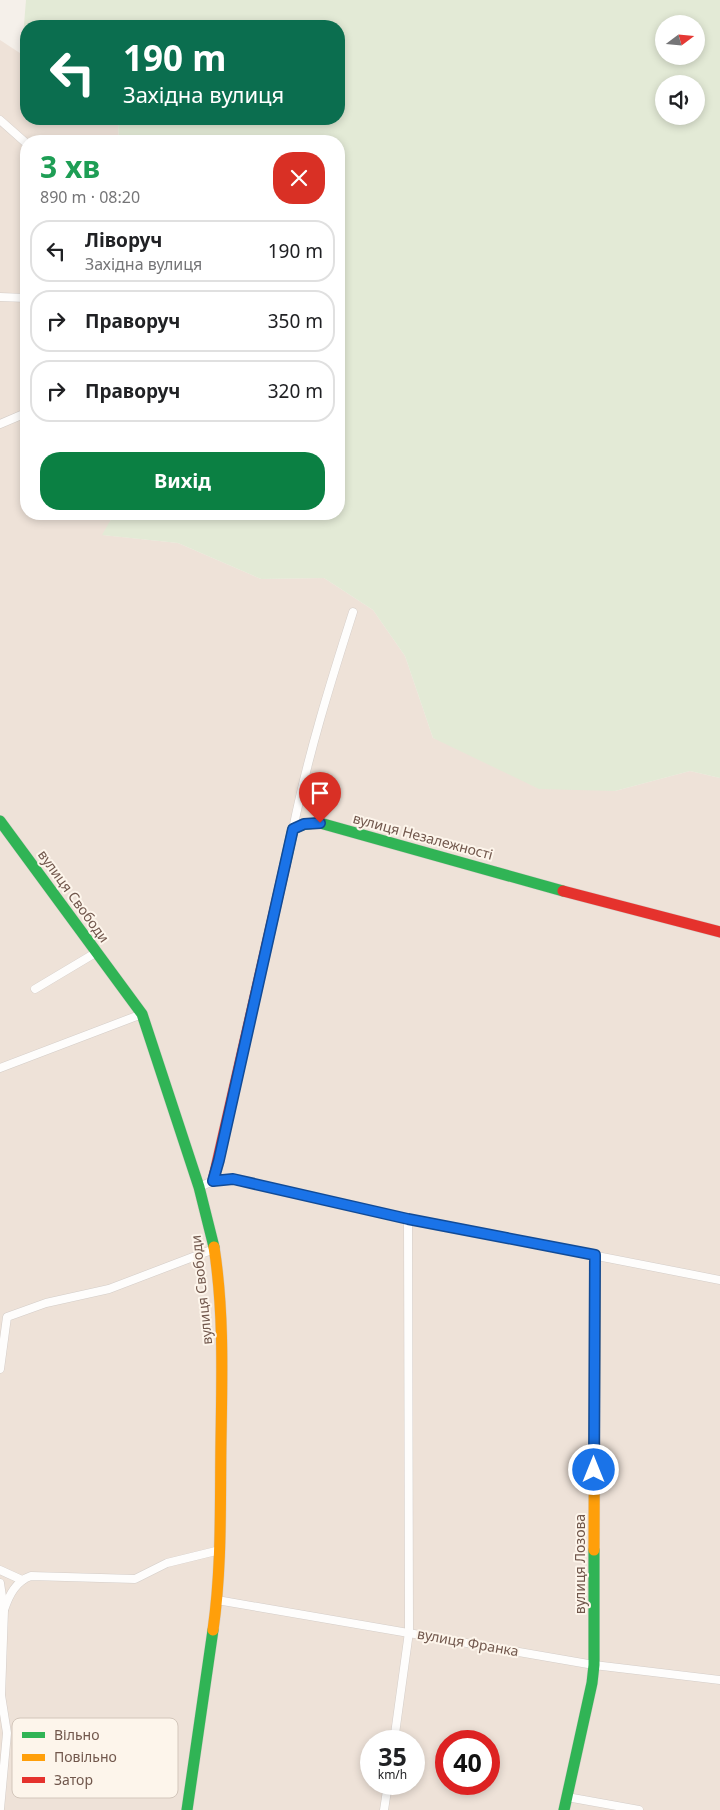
<!DOCTYPE html>
<html lang="uk">
<meta charset="utf-8">
<style>
:root{--surface:#fff;--page:#f6f6f6;--text:#202124;--muted:#757577;--line:#e0e0e0;--accent:#0b8043}
body{margin:0;font-family:"Noto Sans",sans-serif;background:var(--page);color:var(--text);height:100vh;display:flex;flex-direction:column;font-size:19px;white-space:nowrap}
*{box-sizing:border-box;margin:0}
p{font-size:16px;color:var(--muted)}
.icon{flex:none;width:28px;height:28px;fill:none;stroke:currentColor;stroke-width:2;stroke-linecap:round;stroke-linejoin:round}
.map{position:relative;flex:1;overflow:hidden}
.drawer{position:absolute;left:20px;top:135px;width:325px;height:385px;display:flex;flex-direction:column;background:var(--surface);border-radius:20px;box-shadow:0 2px 8px #0003}
.drawer>*{flex:none}
.banner{position:absolute;left:20px;top:20px;width:325px;height:105px;border-radius:20px;box-shadow:0 2px 8px #0003;background:#0b6e4f;color:#fff;overflow:hidden}
.needle{width:32px;rotate:74deg}
.tools{position:absolute;left:655px;top:15px;display:grid;gap:10px}
.tools a{display:grid;place-items:center;width:50px;height:50px;border-radius:50%;background:var(--surface);box-shadow:0 2px 8px #0003;font-size:25px}
.speed{position:absolute;left:360px;top:1730px;display:flex;gap:10px;font-size:25px;font-weight:700;text-align:center}
.speed>*{display:grid;place-content:center;width:65px;height:65px;border-radius:50%;background:var(--surface);box-shadow:0 2px 8px #0003;line-height:1}
.speed small{font-size:12px;font-weight:400}
.speed .limit{border:8px solid #d22;background:#fff;color:#111}
.pin{position:absolute;display:grid;place-items:center;width:42px;height:42px;color:#fff;margin:-51px -21px;border-radius:50% 50% 50% 0;rotate:-45deg;box-shadow:0 0 5px #0007}
.pin .icon{rotate:45deg}
.me{position:absolute;width:55px;margin:-28px;rotate:0deg;stroke-linejoin:round;filter:drop-shadow(0 0 4px #0008)}
.turn{display:flex;align-items:center;gap:18px;height:105px;padding:0 20px;font-size:22px}
.turn .icon{width:65px;height:65px;stroke-width:2.5}
.turn b{display:block;font-size:35px;line-height:42px}
.round{display:grid;place-items:center;flex:none;width:52px;height:52px;border-radius:20px;background:var(--page)}
.summary{display:flex;align-items:center;justify-content:space-between;height:85px;padding:0 20px}
h1{font-size:30px;font-weight:700;line-height:38px;color:#1e9e55}
.primary-button{display:flex;gap:10px;margin-top:auto;padding:10px 20px}
.primary-button a{flex:1;height:58px;border-radius:20px;background:var(--accent);color:#fff;font-size:20px;font-weight:700;line-height:58px;text-align:center}
ul{padding:0;list-style:none}
li{display:flex;align-items:center;gap:15px;height:62px;margin:0 10px 8px;padding:0 10px;border:2px solid var(--line);border-radius:20px}
li div{flex:1}
li b{display:block;font-size:19px}
li em{font-style:normal}
.map>svg:first-child{display:block}
</style>
<div class="map">
<svg width="720" height="1810" viewBox="0 0 720 1810">
<rect width="100%" height="100%" fill="#f5f0ea"/>
<path fill="#eee2d8" fill-rule="evenodd" d="M0 40 26 57V119H114L118 121 119 141H26V514H114L103 535 178 543 261 579 324 578 373 610 405 656 433 738 615 791 690 771 720 778V1810H0ZM371 1741H414V1784H371ZM446 1741H489V1784H446Z"/>
<path fill="#e3ead6" fill-rule="evenodd" d="M26 0H720V778L690 771 615 791 539 789 433 738 405 656 373 610 324 578 261 579 178 543 102 535 114 514H339V141H119L118 121 114 119H339V26H26V42L23 37ZM664 24H696V56H664ZM664 84H696V116H664Z"/>
<g fill="none" stroke-linecap="round" stroke-linejoin="round">
<defs>
<g id="street">
<polyline points="0,120 26,143"/>
<polyline points="0,297 26,298"/>
<polyline points="0,424 26,413"/>
<path d="M293 829C308 755 330 684 353 612"/>
<polyline points="35,989 97,952"/>
<polyline points="0,1068 142,1014"/>
<polyline points="199,1187 213,1181 233,1179 408,1219 720,1280"/>
<polyline points="0,1369 7,1317 46,1303 109,1289 214,1249"/>
<polyline points="0,1570 22,1580"/>
<polyline points="0,1583 4,1610 1,1695 7,1733 0,1809"/>
<polyline points="217,1600 594,1665 720,1680"/>
<path d="M4 1610C9 1595 16 1581 31 1576L135 1579 167 1563 220 1550"/>
<polyline points="394,1741 409,1632 408,1219"/>
<polyline points="567,1797 639,1810"/>
<polyline points="384,1810 388,1784"/>
</g>
<g id="fast">
<polyline points="0,821 142,1014 199,1187 214,1247"/>
<path d="M285 865 293 829 305 824 320 823C401 846 482 869 563 891"/>
<polyline points="187,1810 213,1630"/>
<polyline points="564,1810 592,1683 594,1665 594,1550"/>
</g>
<g id="slow">
<polyline points="594,1550 595,1255"/>
<path d="M213 1630C222 1567 220 1504 221 1440 222 1376 224 1311 214 1247"/>
</g>
<g id="jam">
<polyline points="563,891 720,932"/>
<polyline points="213,1181 285,865"/>
</g>
</defs>
<use href="#street" stroke="#d4cdc8" stroke-width="9"/>
<use href="#fast" stroke="#d4ccc6" stroke-width="12"/>
<use href="#slow" stroke="#d4ccc6" stroke-width="12"/>
<use href="#jam" stroke="#d4ccc6" stroke-width="12"/>
<use href="#street" stroke="#fefdfc" stroke-width="8"/>
<use href="#fast" stroke="#30b455" stroke-width="11"/>
<use href="#slow" stroke="#ff9f0a" stroke-width="11"/>
<use href="#jam" stroke="#e5322d" stroke-width="11"/>
</g>
<g fill="none" stroke-linecap="round" stroke-linejoin="round">
<defs>
<polyline id="route" points="320,823 304,824 293,829 219,1160 213,1181 233,1179 408,1219 595,1255 594,1470"/>
</defs>
<use href="#route" stroke="#114b97" stroke-width="12"/>
<use href="#route" stroke="#1a73e8" stroke-width="9"/>
</g>
<g text-anchor="middle" dominant-baseline="central" stroke-width="4" stroke-linejoin="round" paint-order="stroke">
<g font-size="14" fill="#71574c" stroke="#fdf5eb">
<text transform="translate(423 836) rotate(15)">вулиця Незалежності</text>
<text transform="translate(74 896) rotate(54)">вулиця Свободи</text>
<text transform="translate(201 1290) rotate(-96)">вулиця Свободи</text>
<text transform="translate(579 1564) rotate(-90)">вулиця Лозова</text>
<text transform="translate(468 1642) rotate(10)">вулиця Франка</text>
</g>
</g>
<rect x="12" y="1718" width="166" height="80" rx="8" fill="#fdf5eb" stroke="#d3c6bb" stroke-width="1"/>
<rect x="22" y="1732" width="23" height="6" fill="#30b455"/>
<rect x="22" y="1754" width="23" height="7" fill="#ff9f0a"/>
<rect x="22" y="1777" width="23" height="6" fill="#e5322d"/>
<g font-size="14" fill="#71574c">
<text x="54" y="1740">Вільно</text>
<text x="54" y="1762">Повільно</text>
<text x="54" y="1785">Затор</text>
</g>
</svg>
<div class="tools">
<a><svg class="needle" viewBox="-14 -14 28 28"><path d="M0-13l5 13h-10z" fill="#e53935"/><path d="M0 13l5-13h-10z" fill="#757577"/></svg></a>
<a><svg class="icon" aria-label="sound" viewBox="0 0 24 24"><path d="M4 9h4l5-4v14l-5-4H4zM17 9q2 3 0 6"/></svg></a>
</div>
<div class="speed"><div>35<small>km/h</small></div><div class="limit">40</div></div>
<div class="pin" style="left:320px;top:823px;background:#d93025"><svg class="icon" aria-label="arrive" viewBox="0 0 24 24"><path d="M6 21V4h12l-3 4 3 4H6"/></svg></div>
<svg class="me" style="left:594px;top:1470px" viewBox="-20 -20 40 40"><circle r="17" fill="#1a73e8" stroke="#fff" stroke-width="3"/><path d="M0-11L8 9 0 5-8 9z" fill="#fff"/></svg>
<div class="banner">
<div class="turn"><svg class="icon" aria-label="left" viewBox="0 0 24 24"><path d="M17 20v-9H6M10 6l-5 5 5 5"/></svg><div><b>190 m</b>Західна вулиця</div></div>
</div>
<section class="drawer">
<div class="summary"><div><h1>3 хв</h1><p>890 m · 08:20</p></div><a class="round" style="background:#d93025;color:#fff"><svg class="icon" aria-label="close" viewBox="0 0 24 24"><path d="M6 6l12 12M18 6L6 18"/></svg></a></div>
<ul>
<li><svg class="icon" aria-label="left" viewBox="0 0 24 24"><path d="M17 20v-9H6M10 6l-5 5 5 5"/></svg><div><b>Ліворуч</b><p>Західна вулиця</p></div><em>190 m</em></li>
<li><svg class="icon" aria-label="right" viewBox="0 0 24 24"><path d="M7 20v-9h11M14 6l5 5-5 5"/></svg><div><b>Праворуч</b></div><em>350 m</em></li>
<li><svg class="icon" aria-label="right" viewBox="0 0 24 24"><path d="M7 20v-9h11M14 6l5 5-5 5"/></svg><div><b>Праворуч</b></div><em>320 m</em></li>
</ul>
<div class="primary-button"><a>Вихід</a></div>
</section>
</div>
